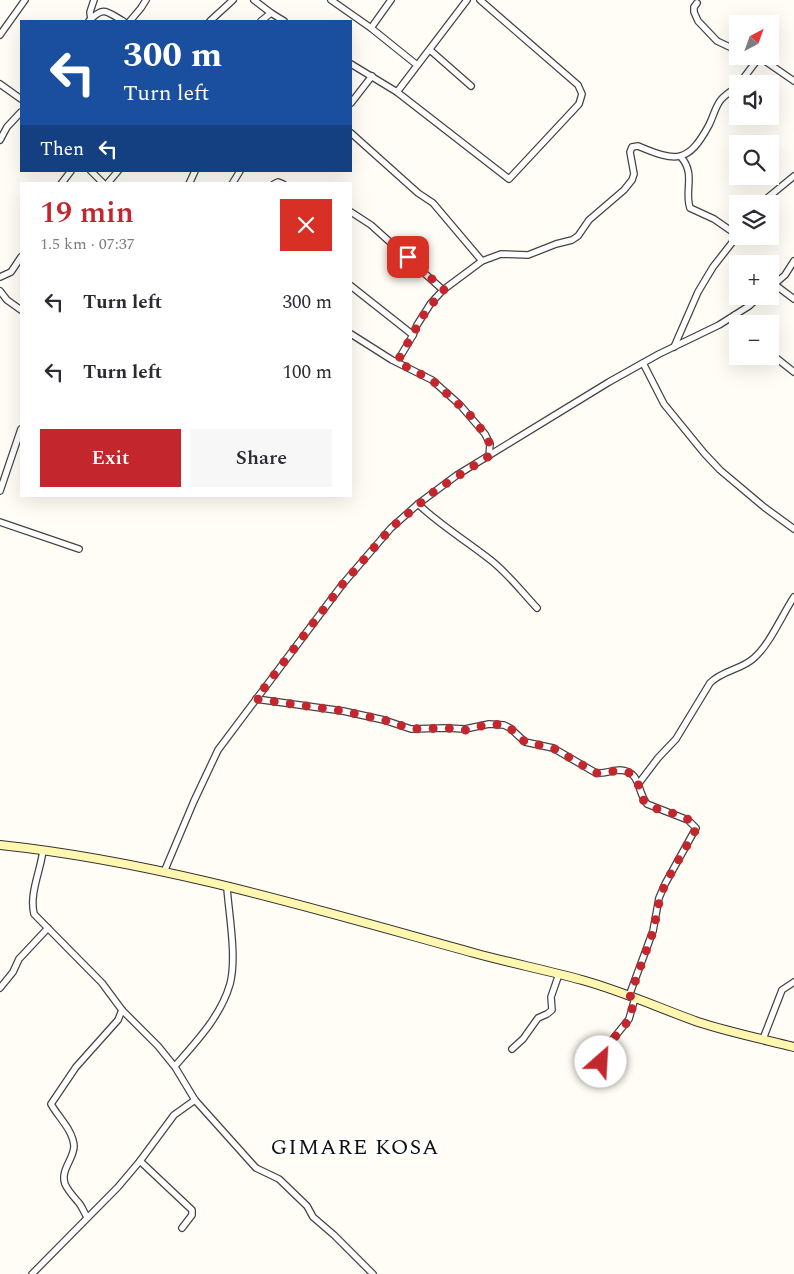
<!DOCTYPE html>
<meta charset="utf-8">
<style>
:root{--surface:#fff;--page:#f7f7f7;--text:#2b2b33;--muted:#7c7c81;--accent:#c4262e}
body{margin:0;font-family:Spectral,serif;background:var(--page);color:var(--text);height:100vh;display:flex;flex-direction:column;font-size:19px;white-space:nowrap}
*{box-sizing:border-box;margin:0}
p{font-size:16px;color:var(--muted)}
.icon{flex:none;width:28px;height:28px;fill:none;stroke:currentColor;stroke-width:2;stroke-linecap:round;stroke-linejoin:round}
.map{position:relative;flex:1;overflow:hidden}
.sheet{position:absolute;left:20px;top:182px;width:332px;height:315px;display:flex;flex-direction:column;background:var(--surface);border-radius:0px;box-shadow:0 5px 20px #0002}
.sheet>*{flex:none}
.top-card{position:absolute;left:20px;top:20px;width:332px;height:152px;border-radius:0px;box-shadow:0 5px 20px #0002;background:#1a4fa0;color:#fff;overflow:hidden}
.needle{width:32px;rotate:41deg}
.buttons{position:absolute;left:729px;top:15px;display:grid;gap:10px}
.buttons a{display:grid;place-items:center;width:50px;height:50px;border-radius:0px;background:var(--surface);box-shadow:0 5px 20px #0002;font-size:25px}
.pin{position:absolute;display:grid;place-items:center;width:42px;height:42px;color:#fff;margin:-21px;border-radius:10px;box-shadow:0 2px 8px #0006}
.me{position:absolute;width:55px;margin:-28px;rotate:26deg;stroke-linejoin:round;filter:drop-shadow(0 0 4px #0008)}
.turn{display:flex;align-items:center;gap:18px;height:105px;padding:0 20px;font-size:22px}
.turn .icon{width:65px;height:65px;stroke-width:2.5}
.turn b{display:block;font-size:35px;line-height:42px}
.then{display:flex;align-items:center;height:48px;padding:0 20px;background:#0003;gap:10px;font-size:19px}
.round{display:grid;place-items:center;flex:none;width:52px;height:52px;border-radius:0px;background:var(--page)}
.summary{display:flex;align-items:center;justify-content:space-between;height:85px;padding:0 20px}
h1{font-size:30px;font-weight:600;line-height:38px;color:var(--accent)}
.primary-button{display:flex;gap:10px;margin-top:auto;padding:10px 20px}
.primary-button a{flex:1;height:58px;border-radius:0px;background:var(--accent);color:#fff;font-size:20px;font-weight:600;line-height:58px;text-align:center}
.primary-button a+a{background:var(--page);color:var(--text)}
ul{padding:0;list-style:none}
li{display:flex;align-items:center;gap:15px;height:70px;padding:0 20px}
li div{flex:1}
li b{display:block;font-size:19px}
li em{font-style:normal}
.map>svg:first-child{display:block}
</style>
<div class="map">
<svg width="794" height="1274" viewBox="0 0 794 1274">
<rect width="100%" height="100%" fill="#fffdf5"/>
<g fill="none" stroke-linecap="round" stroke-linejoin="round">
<defs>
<g id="street">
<polyline points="254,0 271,13 261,21"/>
<polyline points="331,0 371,28 417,65"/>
<polyline points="697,3 694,7 694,12 698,21 717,41 738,51"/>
<polyline points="271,13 284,21"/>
<polyline points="91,20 90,12 94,0"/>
<path d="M89 21C104 5 107 12 123 21"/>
<polyline points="130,21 141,8 146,0"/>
<polyline points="210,21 233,0"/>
<polyline points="371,28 391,0"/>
<polyline points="0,35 25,0"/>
<polyline points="430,50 471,86"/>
<polyline points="751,56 765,61 794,81"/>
<polyline points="351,64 397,92 509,179 579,104 582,94 578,85 480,0"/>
<polyline points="0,84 21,99"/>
<polyline points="739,84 758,59"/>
<polyline points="397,92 467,0"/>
<polyline points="351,103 372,76"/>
<polyline points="351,133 418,193 433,203 482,261"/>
<polyline points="0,140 7,127 21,112"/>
<path d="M681 157C696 174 684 191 690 208L714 219 737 235"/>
<polyline points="91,171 104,184"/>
<polyline points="61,184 71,171"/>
<polyline points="107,184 118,171"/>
<polyline points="189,184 195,171"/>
<polyline points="232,184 240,171"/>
<polyline points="274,184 278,182 283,184"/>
<polyline points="760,204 794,176"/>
<polyline points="351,212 371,225 443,290"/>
<polyline points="0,277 11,272 21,257"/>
<polyline points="774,284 794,299"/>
<polyline points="351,286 413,335"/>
<polyline points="770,288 785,275 794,261"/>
<polyline points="0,291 7,300 21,310"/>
<polyline points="735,315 743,324"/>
<polyline points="351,334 392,360 432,380 460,405 485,434 490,444 489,456"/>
<polyline points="674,347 698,292 713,267 738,235"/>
<polyline points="770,353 794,372"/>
<path d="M397 362 413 335 417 325 431 303 443 290 482 261 501 254 528 255 556 244 572 240 578 236 589 220 624 190 632 180 634 174 630 152 632 147 638 146C676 162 688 164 709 125 713 117 715 108 720 101 725 94 733 91 738 85"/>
<polyline points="643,363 664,404 704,453 720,470 764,507 794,529"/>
<polyline points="0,491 21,429"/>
<path d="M418 504C440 525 465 540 488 558 507 572 521 591 537 608"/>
<polyline points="0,522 79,549"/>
<path d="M256 699 343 711 384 720 411 729 446 728 465 729 489 724 504 725 510 728 525 742 553 748 596 773C605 774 612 770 620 770 641 771 637 792 647 804L688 820 696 828 665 884 659 898 653 931 629 996"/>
<path d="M639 783 658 758 676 739 710 683C723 670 741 670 754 658 770 644 782 615 794 597"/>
<path d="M43 850C41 870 29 893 34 914L102 983 122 1010 158 1046 175 1067 195 1100 256 1168 279 1179 307 1206 313 1217 334 1235 373 1274"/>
<polyline points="164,872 194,801 218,750 342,585 391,528 418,504 457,475 609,382 659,354 719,325 749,306 760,296"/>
<polyline points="0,988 13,972 19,959 48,928"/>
<polyline points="763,1039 782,990 794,982"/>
<polyline points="512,1049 523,1039 538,1018 547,1014 552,1010 551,997 559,974"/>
<path d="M175 1066C196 1042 221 1016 230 984 237 958 229 915 227 888"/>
<polyline points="597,1070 605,1049 629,1019 635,998"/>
<polyline points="140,1161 192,1210 192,1215 182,1228"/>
<path d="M87 1217C84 1212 82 1207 79 1203 74 1197 68 1191 65 1184 60 1170 74 1159 74 1146 73 1130 58 1117 51 1104L76 1067 118 1020 122 1010"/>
<polyline points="32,1274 118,1187 140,1161 174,1115 195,1100"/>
</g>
<path id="secondary" d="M0 845C161 862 318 910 474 953 510 963 546 970 582 980 622 991 659 1008 698 1022 729 1032 762 1039 794 1047"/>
</defs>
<use href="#street" stroke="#444" stroke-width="8"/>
<use href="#secondary" stroke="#333" stroke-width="10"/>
<use href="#street" stroke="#fff" stroke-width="5.5"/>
<use href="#secondary" stroke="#fff6b0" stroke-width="8"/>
</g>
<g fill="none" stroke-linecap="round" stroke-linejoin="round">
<path stroke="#c4262e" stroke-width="9" stroke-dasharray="0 16.2" d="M408 257 444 290 426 311 397 362 432 380 470 415 485 434 490 444 489 456 436 490 391 528 342 585 256 699 343 711 384 720 412 729 446 728 466 730 489 724 504 725 510 728 525 742 553 748 596 773C607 774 617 768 627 772 643 777 636 796 647 804 661 814 687 811 696 828L695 831 665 884 660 898 653 932 630 996 635 998 629 1020 605 1049 601 1062"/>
</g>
<g text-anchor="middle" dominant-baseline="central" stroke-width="5" stroke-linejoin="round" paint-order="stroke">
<g font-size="22" letter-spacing="1" fill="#111" stroke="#fff">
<text x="355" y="1147">GIMARE KOSA</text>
</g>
</g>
</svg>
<div class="buttons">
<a><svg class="needle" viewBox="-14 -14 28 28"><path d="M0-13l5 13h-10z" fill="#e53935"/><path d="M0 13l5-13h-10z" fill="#7c7c81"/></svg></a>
<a><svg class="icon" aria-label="sound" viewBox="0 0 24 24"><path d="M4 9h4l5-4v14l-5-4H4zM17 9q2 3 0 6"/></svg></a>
<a><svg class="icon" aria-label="search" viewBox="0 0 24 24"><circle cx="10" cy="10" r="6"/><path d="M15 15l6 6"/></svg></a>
<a><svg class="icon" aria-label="layers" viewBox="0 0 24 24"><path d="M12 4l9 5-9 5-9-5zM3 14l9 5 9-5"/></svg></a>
<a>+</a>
<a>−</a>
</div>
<div class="pin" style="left:408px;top:257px;background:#d93025"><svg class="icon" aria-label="arrive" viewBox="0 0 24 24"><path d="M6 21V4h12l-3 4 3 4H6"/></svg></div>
<svg class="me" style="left:601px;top:1062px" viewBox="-20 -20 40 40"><circle r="19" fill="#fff"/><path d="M0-13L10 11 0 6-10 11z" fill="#c4262e"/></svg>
<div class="top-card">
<div class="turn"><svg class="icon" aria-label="left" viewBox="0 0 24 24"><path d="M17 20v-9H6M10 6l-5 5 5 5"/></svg><div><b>300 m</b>Turn left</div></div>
<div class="then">Then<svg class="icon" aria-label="left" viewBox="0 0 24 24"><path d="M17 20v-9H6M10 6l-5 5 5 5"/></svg></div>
</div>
<section class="sheet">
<div class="summary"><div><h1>19 min</h1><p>1.5 km · 07:37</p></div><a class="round" style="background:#d93025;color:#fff"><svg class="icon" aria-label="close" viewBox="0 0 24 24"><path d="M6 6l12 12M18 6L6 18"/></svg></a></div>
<ul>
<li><svg class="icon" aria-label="left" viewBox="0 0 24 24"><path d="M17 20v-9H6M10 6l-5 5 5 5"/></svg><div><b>Turn left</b></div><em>300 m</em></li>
<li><svg class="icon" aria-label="left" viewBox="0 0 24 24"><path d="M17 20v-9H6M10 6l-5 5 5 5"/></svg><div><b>Turn left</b></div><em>100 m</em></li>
</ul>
<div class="primary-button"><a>Exit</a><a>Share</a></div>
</section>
</div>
